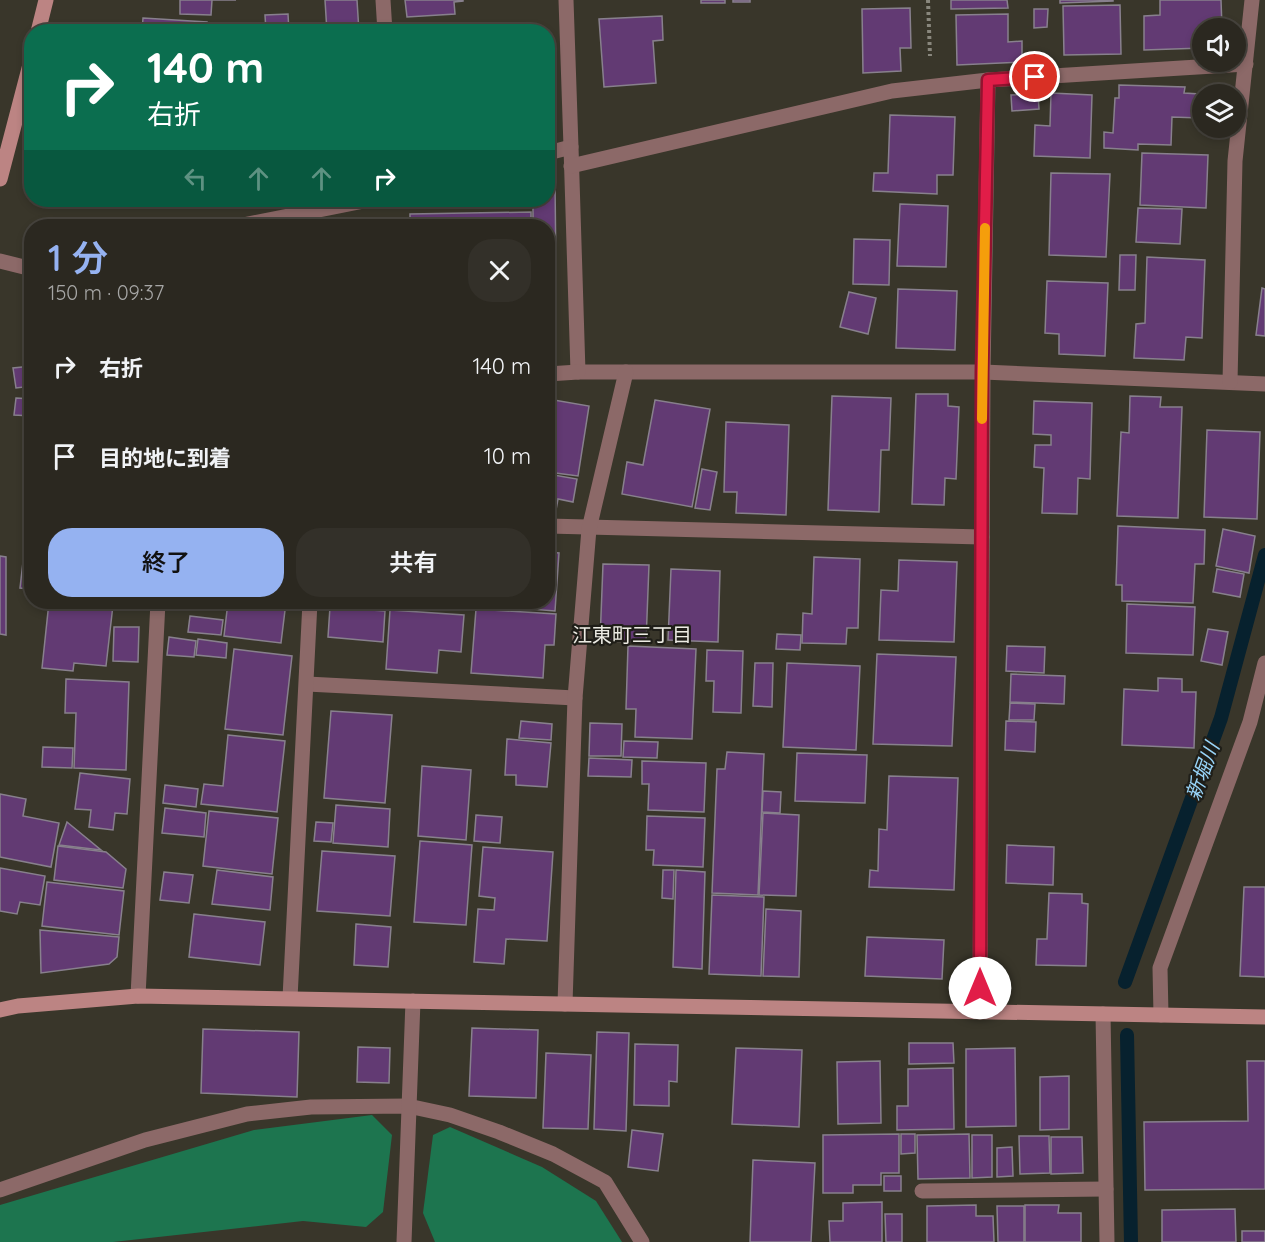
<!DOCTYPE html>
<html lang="ja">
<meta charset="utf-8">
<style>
:root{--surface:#2b2820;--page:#333029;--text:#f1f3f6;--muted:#a6a6a5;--line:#47443e;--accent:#95b2f1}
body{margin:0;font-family:Quicksand,"Noto Sans JP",sans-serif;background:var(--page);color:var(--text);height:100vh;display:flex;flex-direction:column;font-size:22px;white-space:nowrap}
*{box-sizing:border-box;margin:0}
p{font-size:20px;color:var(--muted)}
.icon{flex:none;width:33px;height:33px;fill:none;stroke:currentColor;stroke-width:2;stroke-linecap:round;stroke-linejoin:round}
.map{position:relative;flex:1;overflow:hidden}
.sheet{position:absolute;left:24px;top:219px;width:531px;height:390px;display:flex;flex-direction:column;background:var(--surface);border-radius:24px;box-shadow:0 3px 9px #0003,0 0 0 2px var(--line)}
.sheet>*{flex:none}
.top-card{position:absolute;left:24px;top:24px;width:531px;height:183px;border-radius:24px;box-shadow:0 3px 9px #0003,0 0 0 2px var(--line);background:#0b6e4f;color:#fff;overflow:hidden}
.buttons{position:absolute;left:1192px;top:18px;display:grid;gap:12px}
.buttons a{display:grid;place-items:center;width:54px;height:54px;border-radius:50%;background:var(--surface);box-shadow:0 3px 9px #0003,0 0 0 2px var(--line);font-size:30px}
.pin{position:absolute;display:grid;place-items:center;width:51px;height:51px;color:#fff;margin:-26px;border:3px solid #fff;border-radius:50%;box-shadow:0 2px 6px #0007}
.me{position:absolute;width:66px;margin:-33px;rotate:0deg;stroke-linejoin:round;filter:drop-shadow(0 0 4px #0008)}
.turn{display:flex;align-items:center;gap:21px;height:126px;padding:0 24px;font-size:27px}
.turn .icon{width:78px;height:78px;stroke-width:2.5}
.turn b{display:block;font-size:42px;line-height:51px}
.lanes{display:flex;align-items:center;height:57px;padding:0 24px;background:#0003;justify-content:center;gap:30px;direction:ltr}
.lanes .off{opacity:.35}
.round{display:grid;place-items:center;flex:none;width:63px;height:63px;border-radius:24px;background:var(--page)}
.head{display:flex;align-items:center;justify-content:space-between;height:102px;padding:0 24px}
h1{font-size:36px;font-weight:600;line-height:45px;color:var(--accent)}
.primary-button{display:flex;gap:12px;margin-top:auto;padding:12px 24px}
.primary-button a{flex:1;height:69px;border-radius:24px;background:var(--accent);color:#111;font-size:24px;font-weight:600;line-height:69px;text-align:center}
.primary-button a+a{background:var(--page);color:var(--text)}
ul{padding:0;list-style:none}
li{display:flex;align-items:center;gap:18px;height:90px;padding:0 24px}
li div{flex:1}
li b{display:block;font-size:22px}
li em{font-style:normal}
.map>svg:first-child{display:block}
</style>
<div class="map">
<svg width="1265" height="1242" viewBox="0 0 1265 1242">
<rect width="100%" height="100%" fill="#39362a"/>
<g fill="#1d754f">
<polygon points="372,1115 392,1135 383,1212 366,1227 303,1221 113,1242 0,1242 0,1205 254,1130"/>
<polygon points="450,1127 542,1167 596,1201 622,1242 435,1242 423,1213 433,1135"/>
</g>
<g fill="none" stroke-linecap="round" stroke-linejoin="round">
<g stroke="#07212e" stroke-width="14">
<polyline points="1125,982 1221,718 1265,555"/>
<polyline points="1127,1035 1131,1242"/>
</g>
</g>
<g fill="#623a73" stroke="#88808d" stroke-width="1.5">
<polygon points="180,0 236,0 212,0 211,15 180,14"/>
<polygon points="325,0 357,0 359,32 327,32"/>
<polygon points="405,0 463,0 463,1 454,2 455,14 407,17"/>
<rect x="701" y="0" width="24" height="3"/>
<rect x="733" y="0" width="17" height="2"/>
<polygon points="951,0 1007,0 1008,8 951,9"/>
<polygon points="1060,0 1113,0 1113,1 1060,3"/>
<polygon points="1160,0 1221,0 1222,28 1203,28 1203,48 1144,50 1144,16 1160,15"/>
<polygon points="1120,5 1121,54 1064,55 1063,6"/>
<polygon points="910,8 911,48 900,48 901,71 863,73 862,9"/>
<polygon points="1034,9 1048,9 1047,27 1034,28"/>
<polygon points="288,14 289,32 266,32 265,15"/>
<polygon points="1008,14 1008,42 1022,41 1022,62 957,65 956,15"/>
<polygon points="662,16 663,40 653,41 656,83 604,87 599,19"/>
<polygon points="143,18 207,22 207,32 142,32"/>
<polygon points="469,23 470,32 406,32 405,27"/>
<polygon points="1119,85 1185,87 1184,93 1200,94 1200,118 1172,117 1171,145 1138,144 1138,150 1104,148 1104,132 1113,133 1115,98 1119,98"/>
<polygon points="1051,93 1092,95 1090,158 1034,156 1035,125 1050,126"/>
<polygon points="1038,94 1039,109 1012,111 1011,95"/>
<polygon points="890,115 955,117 953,175 937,175 937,194 873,191 874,173 888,173"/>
<polygon points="1142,153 1208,155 1206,208 1140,205"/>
<polygon points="1051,173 1110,174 1106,257 1049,255"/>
<polygon points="548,181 555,181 556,274 548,274 548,226 533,226 533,200 548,200"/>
<polygon points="900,204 948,206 946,267 897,266"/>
<polygon points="1138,208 1182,209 1180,244 1136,242"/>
<polygon points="531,212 531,226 410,226 410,214"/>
<polygon points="854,239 890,240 889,285 853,284"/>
<polygon points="1120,255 1136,255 1135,290 1119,290"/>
<polygon points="1147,257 1205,260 1202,338 1186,337 1184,360 1134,358 1136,324 1145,323"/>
<polygon points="548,277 551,277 552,351 548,352"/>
<polygon points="1047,281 1108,283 1105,356 1059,354 1059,334 1045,333"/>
<polygon points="1262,288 1265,289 1265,336 1256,335"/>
<polygon points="898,289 957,291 955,350 896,348"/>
<polygon points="849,292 876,298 868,334 840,327"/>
<polygon points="32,366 32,386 16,388 13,368"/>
<polygon points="916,394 948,394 948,406 959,407 956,479 945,478 944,505 912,504"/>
<polygon points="832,396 891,398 889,450 881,450 879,512 828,510"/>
<polygon points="1130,396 1161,397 1160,407 1182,407 1178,518 1117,516 1121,432 1129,433"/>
<polygon points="16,398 32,399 32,416 14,415"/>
<polygon points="548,399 589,406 578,476 548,472"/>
<polygon points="655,400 710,409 692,507 622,494 627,462 643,465"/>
<polygon points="1034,401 1092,403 1090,479 1078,478 1077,514 1042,513 1044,468 1034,467 1035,445 1051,445 1051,435 1033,434"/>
<polygon points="726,422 789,425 786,515 736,513 737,492 724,492"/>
<polygon points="1207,430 1260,432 1257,519 1204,517"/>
<polygon points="32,467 32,500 29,499"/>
<polygon points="702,469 717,472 710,510 695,508"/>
<polygon points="548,474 577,479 573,502 558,499 556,510 548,508"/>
<polygon points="1118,526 1205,530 1204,564 1195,564 1193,603 1122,601 1122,585 1116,585"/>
<polygon points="1223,529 1255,536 1249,573 1216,566"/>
<polygon points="548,552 559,553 555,611 504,607 504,602 548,602"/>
<polygon points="0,556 6,557 6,635 0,634"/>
<polygon points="814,557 860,559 858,628 847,628 846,644 802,643 803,613 812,614"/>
<polygon points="899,560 957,562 954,642 879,640 881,590 898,591"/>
<polygon points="23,562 32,563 32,589 20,588"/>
<polygon points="603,564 649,565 646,642 600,641"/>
<polygon points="671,569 720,571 718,642 668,640"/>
<polygon points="1217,569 1244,574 1240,597 1213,592"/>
<polygon points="49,602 113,605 106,666 74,663 73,671 42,668"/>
<polygon points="228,602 286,602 281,643 224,636"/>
<polygon points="371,602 427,602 427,607 371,604"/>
<polygon points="469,602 503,602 502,608 468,605"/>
<polygon points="1127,604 1195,607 1193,655 1126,653"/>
<polygon points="330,607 385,611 383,642 328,637"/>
<polygon points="476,609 556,614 554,645 545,645 543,678 471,673"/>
<polygon points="390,610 464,615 461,652 439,650 437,673 386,669"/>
<polygon points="190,616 223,620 221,635 188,632"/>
<polygon points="114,627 139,627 138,662 113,661"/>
<polygon points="1208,629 1228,632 1222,665 1201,661"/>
<polygon points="777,634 801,635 800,650 776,649"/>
<polygon points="169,637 196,641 194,657 167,655"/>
<polygon points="198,639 227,643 226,658 196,655"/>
<polygon points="628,646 696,649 692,739 635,737 636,709 626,709"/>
<polygon points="1007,646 1045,647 1044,673 1006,671"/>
<polygon points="234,649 292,656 283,735 225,729"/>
<polygon points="707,650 743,651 741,713 713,712 714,681 706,681"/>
<polygon points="877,654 956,657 952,746 873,744"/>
<polygon points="755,663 773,663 772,707 753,706"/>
<polygon points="787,663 860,666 856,750 783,747"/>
<polygon points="1011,674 1065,676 1064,704 1010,702"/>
<polygon points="1158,678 1182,679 1182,692 1196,692 1194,748 1122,745 1124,689 1158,691"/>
<polygon points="66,679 129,682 126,770 74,768 76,713 65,713"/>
<polygon points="1010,703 1035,704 1034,720 1009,720"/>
<polygon points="331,711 392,715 385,803 324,798"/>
<polygon points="521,721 552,724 551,740 519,738"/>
<polygon points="1006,721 1036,722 1035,752 1005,750"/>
<polygon points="590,723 622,724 621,756 589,756"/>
<polygon points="228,735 285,741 277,812 201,804 204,784 223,786"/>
<polygon points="507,739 551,743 547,787 516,785 516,775 505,775"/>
<polygon points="624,741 658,742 657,758 623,757"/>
<polygon points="43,747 73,748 72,768 42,767"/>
<polygon points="727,752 764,754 758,895 712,893 717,769 725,769"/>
<polygon points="797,753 867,755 865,803 795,801"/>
<polygon points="589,758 632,760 631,777 588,776"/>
<polygon points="642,761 706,763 704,812 648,810 649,784 642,784"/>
<polygon points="422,766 471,770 466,840 418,836"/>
<polygon points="80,773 130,779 127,814 115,813 113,830 89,827 91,810 75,809"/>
<polygon points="889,776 958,778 954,890 869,887 870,870 878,871 879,829 887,830"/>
<polygon points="165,785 198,789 196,807 163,803"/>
<polygon points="763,791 781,792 780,813 762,812"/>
<polygon points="0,794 26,799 23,816 59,823 51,867 0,857"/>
<polygon points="336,805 390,809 388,847 333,843"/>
<polygon points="165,808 206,813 204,837 162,833"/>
<polygon points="209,811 278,818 272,874 203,866"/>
<polygon points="763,813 799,815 796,896 759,895"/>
<polygon points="476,815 502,817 500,843 474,841"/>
<polygon points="647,816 705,818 703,867 653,865 654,850 646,850"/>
<polygon points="67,822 101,850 59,845"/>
<polygon points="316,822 333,823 331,842 314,841"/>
<polygon points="420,841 472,845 466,925 414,922"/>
<polygon points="1007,845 1054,847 1053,885 1006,883"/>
<polygon points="58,846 106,852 126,869 123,888 54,880"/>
<polygon points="483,847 553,852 547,941 506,939 504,964 474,962 478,909 494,910 495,898 479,896"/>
<polygon points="322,851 395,856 390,916 317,911"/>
<polygon points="0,868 45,876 40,905 20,902 17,914 0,911"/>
<polygon points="217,870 273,877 270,910 212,904"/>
<polygon points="663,870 674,870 673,899 662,898"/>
<polygon points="676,870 705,872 702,969 673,967"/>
<polygon points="164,872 193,875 189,903 160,900"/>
<polygon points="47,882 124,891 119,935 42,926"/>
<polygon points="1244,887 1265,887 1265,977 1240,976"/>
<polygon points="1049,893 1082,894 1082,903 1088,904 1086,966 1036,965 1037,939 1047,939"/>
<polygon points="712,895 764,897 761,976 709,974"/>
<polygon points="766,909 801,911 799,977 763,976"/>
<polygon points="194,914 265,922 260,965 189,957"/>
<polygon points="356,924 391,927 388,967 354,965"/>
<polygon points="40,930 119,937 117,957 109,964 41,973"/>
<polygon points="867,937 944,940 942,979 865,976"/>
<polygon points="472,1028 538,1030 536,1098 469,1096"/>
<polygon points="203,1029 299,1032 297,1097 201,1093"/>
<polygon points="597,1032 629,1033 626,1131 594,1129"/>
<polygon points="909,1043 953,1043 954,1063 909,1064"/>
<polygon points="635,1044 678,1045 677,1082 669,1081 669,1106 634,1105"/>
<polygon points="358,1047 390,1048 389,1083 357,1082"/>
<polygon points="736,1048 802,1050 799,1127 732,1124"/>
<polygon points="1015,1048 1016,1126 966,1127 966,1049"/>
<polygon points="546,1053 591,1055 588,1129 543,1128"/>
<polygon points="880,1061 881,1123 838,1124 837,1062"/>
<polygon points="1247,1061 1265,1061 1265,1189 1145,1190 1144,1122 1248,1121"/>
<polygon points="953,1068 954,1129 897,1130 897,1106 908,1106 908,1069"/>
<polygon points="1069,1076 1069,1129 1040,1130 1040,1077"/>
<polygon points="632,1130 663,1134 658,1171 628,1167"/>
<polygon points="899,1134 899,1173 881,1173 881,1185 853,1185 853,1193 823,1193 823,1135"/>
<polygon points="901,1134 915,1134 915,1153 901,1154"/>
<polygon points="969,1134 970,1178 918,1179 917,1135"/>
<polygon points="972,1135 992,1135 992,1177 972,1178"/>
<polygon points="1019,1136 1049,1136 1050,1173 1020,1174"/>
<polygon points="1051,1137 1082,1137 1083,1173 1051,1174"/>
<polygon points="1012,1147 1013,1176 997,1177 997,1148"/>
<polygon points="753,1160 815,1163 811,1242 750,1242"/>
<rect x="884" y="1176" width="17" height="15"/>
<polygon points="882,1202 882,1242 830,1242 829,1221 843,1221 843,1203"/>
<polygon points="976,1205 976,1216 993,1216 994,1242 927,1242 927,1206"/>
<polygon points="1025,1205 1059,1205 1058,1213 1081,1213 1081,1242 1025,1242"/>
<polygon points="997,1206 1024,1206 1024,1242 998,1242"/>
<polygon points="1235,1209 1236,1242 1162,1242 1162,1210"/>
<polygon points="885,1214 902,1214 902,1242 886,1242"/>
<rect x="1242" y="1231" width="23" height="11"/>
</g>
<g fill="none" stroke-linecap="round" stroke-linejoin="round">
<polyline stroke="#89877d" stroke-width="4" stroke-dasharray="3 3" stroke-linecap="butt" points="928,0 930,56"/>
<g stroke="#8c6968" stroke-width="15">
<polyline points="383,0 385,32"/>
<polyline points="922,1191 1106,1189"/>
</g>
<g stroke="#8c6968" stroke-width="15">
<polyline points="566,0 571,147"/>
<polyline points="548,153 571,147 578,372 983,372 1265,384"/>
<polyline points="571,166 892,91 988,80 1246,64"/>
<polyline points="238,226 369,200"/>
<polyline points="0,261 32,269"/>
<polyline points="548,374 578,372"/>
<polyline points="1230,382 1235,161 1252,0"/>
<polyline points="548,526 982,537"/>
<polyline points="307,684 575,698"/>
<polyline points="138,996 158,602"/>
<polyline points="290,998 310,602"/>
<polyline points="565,1004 575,698 589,529 626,372"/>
<polyline points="980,1012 983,372 988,80"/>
<polyline points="1103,1014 1107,1242"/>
<polyline points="1161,1015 1160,968 1250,722 1265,663"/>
<polyline points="0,1190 145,1140 247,1114 311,1107 408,1106 450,1115 499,1132 553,1154 605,1182 642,1242"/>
<polyline points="404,1242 413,1001"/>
</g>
<g stroke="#bc8483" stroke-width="15">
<polyline points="38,32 46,0"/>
<polyline points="0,179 32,57"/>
<polyline points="0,1010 18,1006 138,996 1265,1017"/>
</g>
</g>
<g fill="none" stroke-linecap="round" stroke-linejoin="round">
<defs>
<polyline id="route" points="980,988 982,372 988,80 1035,77"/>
</defs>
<use href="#route" stroke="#92132f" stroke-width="15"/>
<use href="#route" stroke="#e11d48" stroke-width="10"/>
<polyline stroke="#f59e0b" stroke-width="10" points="982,419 985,228"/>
</g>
<g text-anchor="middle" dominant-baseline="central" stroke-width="4.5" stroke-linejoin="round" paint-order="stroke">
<g font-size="20" fill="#edece4" stroke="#1f1e18">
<text x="632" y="634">江東町三丁目</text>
</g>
<g font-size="20" font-style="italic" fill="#98d4f8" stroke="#1f1e18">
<text transform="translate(1202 771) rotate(-70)">新堀川</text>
</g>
</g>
</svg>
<div class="buttons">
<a><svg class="icon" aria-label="sound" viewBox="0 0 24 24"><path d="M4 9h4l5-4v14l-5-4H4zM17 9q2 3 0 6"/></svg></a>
<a><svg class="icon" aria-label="layers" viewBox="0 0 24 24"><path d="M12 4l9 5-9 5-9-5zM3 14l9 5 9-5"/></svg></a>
</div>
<div class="pin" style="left:1035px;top:77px;background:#d93025"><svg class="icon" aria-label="arrive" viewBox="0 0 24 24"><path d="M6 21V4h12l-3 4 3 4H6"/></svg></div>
<svg class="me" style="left:980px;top:988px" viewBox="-20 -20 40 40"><circle r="19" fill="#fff"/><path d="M0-13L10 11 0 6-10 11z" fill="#e11d48"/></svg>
<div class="top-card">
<div class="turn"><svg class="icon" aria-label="right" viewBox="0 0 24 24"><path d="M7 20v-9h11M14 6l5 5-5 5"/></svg><div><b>140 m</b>右折</div></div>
<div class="lanes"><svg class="icon off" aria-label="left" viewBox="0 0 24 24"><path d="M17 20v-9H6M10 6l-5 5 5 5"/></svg><svg class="icon off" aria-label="ahead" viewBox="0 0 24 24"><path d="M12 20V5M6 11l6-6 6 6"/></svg><svg class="icon off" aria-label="ahead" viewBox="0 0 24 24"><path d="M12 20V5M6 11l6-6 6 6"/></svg><svg class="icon" aria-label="right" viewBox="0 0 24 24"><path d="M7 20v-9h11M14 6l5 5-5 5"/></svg></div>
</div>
<section class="sheet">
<div class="head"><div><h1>1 分</h1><p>150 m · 09:37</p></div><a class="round"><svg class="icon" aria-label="close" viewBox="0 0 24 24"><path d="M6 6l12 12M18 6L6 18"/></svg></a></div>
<ul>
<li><svg class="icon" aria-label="right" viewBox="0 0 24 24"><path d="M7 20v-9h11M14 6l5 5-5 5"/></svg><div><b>右折</b></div><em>140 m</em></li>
<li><svg class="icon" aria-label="arrive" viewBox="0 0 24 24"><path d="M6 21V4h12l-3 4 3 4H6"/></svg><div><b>目的地に到着</b></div><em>10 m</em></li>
</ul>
<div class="primary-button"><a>終了</a><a>共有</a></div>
</section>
</div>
